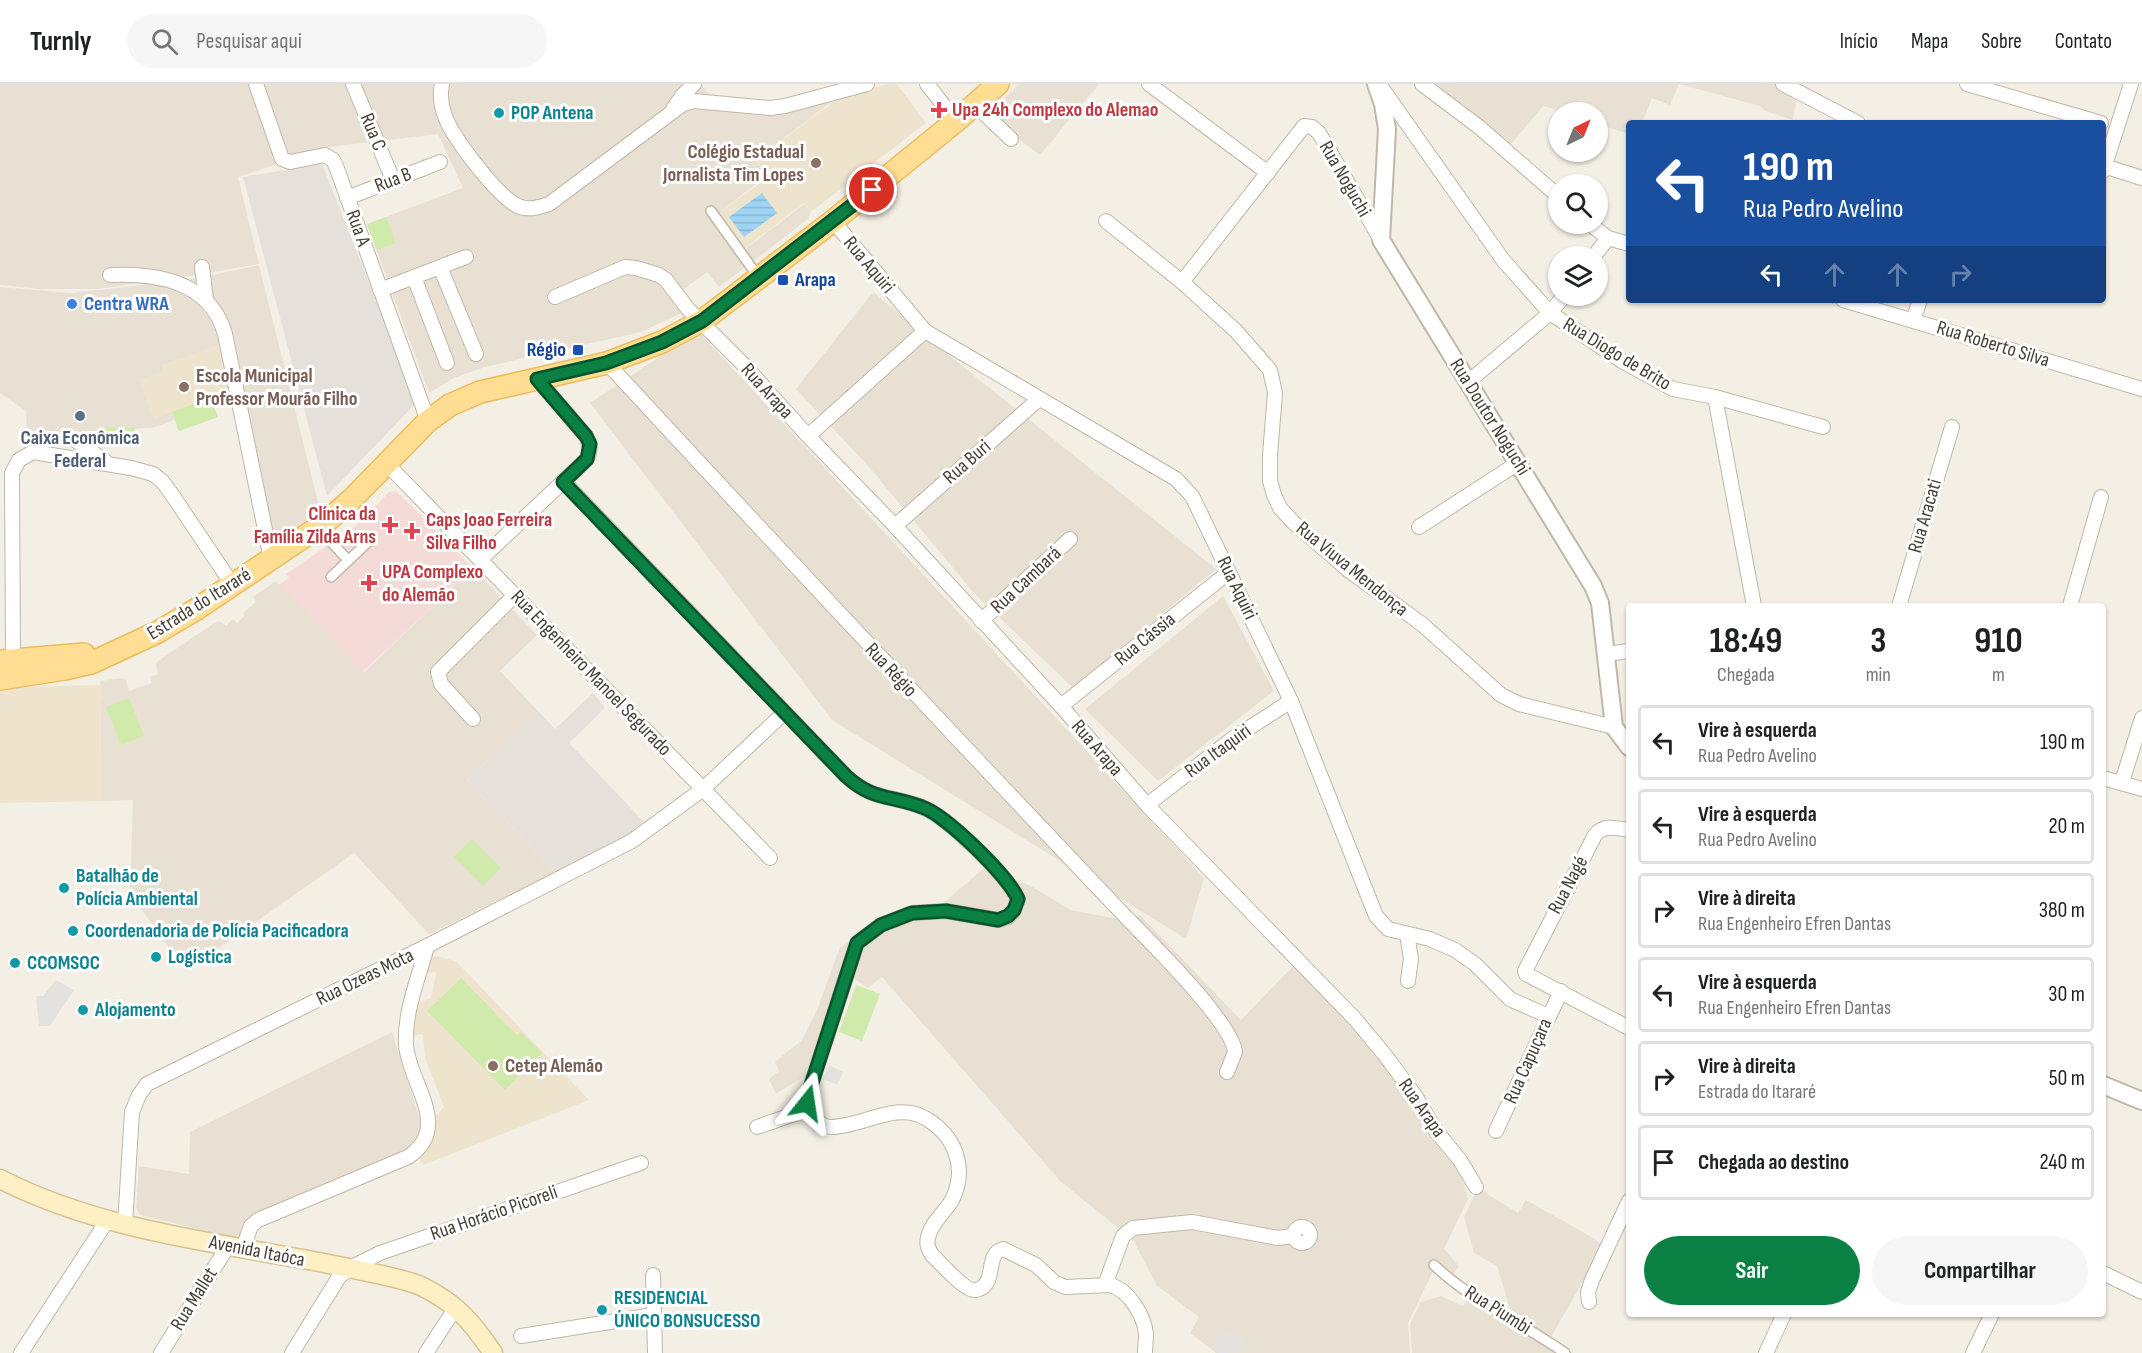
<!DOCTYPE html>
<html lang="pt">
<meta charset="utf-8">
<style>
:root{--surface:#fff;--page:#f6f6f6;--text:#202124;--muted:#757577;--line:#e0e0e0;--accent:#0b8043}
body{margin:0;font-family:"Sofia Sans Condensed",sans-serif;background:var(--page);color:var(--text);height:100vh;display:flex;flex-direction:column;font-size:22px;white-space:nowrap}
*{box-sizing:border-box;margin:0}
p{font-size:20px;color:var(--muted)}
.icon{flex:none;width:33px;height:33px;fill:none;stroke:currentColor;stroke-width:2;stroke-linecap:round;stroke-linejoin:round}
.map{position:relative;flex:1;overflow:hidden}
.panel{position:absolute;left:1626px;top:519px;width:480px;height:714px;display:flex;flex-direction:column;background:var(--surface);border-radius:6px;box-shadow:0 2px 4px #0004}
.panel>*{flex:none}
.top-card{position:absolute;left:1626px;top:36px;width:480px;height:183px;border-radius:6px;box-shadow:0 2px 4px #0004;background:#1a4fa0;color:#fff;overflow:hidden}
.needle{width:39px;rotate:43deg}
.controls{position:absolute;left:1548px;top:18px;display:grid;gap:12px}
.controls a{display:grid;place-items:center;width:60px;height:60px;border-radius:50%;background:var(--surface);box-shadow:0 2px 4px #0004;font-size:30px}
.pin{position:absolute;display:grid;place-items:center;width:51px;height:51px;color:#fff;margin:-26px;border:3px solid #fff;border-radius:50%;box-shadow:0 2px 6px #0007}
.me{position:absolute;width:66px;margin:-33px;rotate:15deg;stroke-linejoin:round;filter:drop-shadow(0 0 4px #0008)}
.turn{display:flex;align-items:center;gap:21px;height:126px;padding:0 18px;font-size:27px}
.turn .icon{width:78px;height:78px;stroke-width:2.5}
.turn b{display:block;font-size:42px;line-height:51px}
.lanes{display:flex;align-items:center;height:57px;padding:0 18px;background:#0003;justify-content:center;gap:30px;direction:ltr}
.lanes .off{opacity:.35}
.eta{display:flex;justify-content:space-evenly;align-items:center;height:102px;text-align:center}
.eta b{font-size:36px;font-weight:700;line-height:42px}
.action{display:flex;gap:12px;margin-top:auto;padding:12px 18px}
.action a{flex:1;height:69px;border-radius:36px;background:var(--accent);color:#fff;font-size:24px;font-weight:700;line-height:69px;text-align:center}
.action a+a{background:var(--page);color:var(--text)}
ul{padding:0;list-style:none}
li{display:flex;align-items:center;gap:18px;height:75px;margin:0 12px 9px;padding:0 6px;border:3px solid var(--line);border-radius:6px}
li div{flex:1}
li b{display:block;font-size:22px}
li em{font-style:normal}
header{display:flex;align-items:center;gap:36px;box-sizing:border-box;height:84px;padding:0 30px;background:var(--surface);border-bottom:2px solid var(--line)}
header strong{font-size:28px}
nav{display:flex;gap:33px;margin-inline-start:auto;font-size:21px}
.search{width:420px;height:54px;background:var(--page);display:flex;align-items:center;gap:15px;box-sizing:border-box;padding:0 21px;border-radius:33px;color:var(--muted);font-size:22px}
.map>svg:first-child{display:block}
</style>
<header>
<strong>Turnly</strong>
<div class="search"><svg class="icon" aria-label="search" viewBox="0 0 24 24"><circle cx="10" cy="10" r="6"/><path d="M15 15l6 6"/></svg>Pesquisar aqui</div>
<nav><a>Início</a><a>Mapa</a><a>Sobre</a><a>Contato</a></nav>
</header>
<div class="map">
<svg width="2142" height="1269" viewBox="0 0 2142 1269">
<defs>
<pattern id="water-rules" width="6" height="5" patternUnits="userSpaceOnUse" patternTransform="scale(1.5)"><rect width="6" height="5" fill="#9ed3f4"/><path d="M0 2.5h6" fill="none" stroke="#89b6d2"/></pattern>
</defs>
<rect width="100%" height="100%" fill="#f4efe5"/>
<g fill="#e8e1d3">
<polygon points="0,0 701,0 719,24 838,13 755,76 767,92 717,130 744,166 804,120 811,128 808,135 719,203 707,188 681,207 684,228 641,248 485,283 454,294 429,309 367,140 463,104 438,50 329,63 238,93 259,180 197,191 97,205 40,205 0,201"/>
<polygon points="1020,0 1099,0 1040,71 986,31"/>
<polygon points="1431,0 1799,0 1793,36 1765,27 1760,22 1679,0 1670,21 1652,14 1642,39 1629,39 1629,50 1598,40 1598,28 1564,28 1543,22 1508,64 1489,42"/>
<polygon points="259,181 320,426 272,460 238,304 197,328 152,344 87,347 82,365 27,350 26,327 0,309 0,203 71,209 188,196"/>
<polygon points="873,208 977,294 1216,485 1073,604 973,508 869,383 796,305"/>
<polygon points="698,247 1204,794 1186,855 832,636 590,319"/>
<polygon points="473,484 537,551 500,587 539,628 467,696 556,789 429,850 354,769 186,887 130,810 133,716 102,717 100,617 102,616 100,597 122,594 126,596 129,607 152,599 150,593 158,590 156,581 158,577 216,538 220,537 226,542 233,535 237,539 245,531 243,529 256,518 253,513 276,497 364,588"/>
<polygon points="1223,512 1274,607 1158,697 1085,625"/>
<polygon points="984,784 1029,801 1071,826 1112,834 1140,831 1241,936 1296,879 1361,946 1453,1066 1468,1115 1444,1165 1459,1182 1451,1194 1435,1183 1408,1239 1410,1269 1216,1269 1190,1249 1199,1233 1157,1202 1133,1156 1060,1097 882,893 868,904 850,892 808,990 776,1010 769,995 779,987 775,978 802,956 817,926 840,863 868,848 934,827"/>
<polygon points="392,948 423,1045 411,1066 254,1133 242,1145 239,1155 140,1131 136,1124 139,1082 189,1090 190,1048"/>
<polygon points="1478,1104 1518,1129 1526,1116 1595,1155 1603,1162 1550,1255 1573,1269 1412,1269 1410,1240 1421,1218 1441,1212 1463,1222 1474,1209 1513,1235 1497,1182 1474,1169 1464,1133"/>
</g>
<g fill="#e6e0da">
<polygon points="322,80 415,315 415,320 327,412 243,93"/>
<polygon points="593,609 605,624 569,659 645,739 628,752 556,789 467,696 539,628 555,645"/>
</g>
<g fill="#eee4ce">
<polygon points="888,0 897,0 926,39 811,128 804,119 744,165 717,130 768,93 755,76 840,13"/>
<polygon points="219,261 228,300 225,302 228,309 211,314 218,333 179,347 172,328 154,336 139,296 163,287 161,281"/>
<polygon points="101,601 103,616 100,617 102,717 0,719 0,607 22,603"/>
<polygon points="435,872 456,877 589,1016 423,1081 420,1075 433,1056 435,1033 444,1023 425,974 423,951 419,950 413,953 418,919 431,914 436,890 435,888 427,889 430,873"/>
</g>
<polygon fill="#f5dbd8" points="394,407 398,409 473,484 363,588 279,501 289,494 286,490 349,447 366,433 389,408"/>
<g fill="#d0eaac">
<polygon points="386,133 396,159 377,166 367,140"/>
<polygon points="211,314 218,333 179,347 172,328"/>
<polygon points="104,343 135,344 134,356 104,355"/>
<polygon points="129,614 144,652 121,661 106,623"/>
<polygon points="472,755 501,784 483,802 454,773"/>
<polygon points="461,894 517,951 521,948 542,969 505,1006 427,927"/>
<polygon points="856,901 880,910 862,957 839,948"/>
</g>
<g fill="#e4e2de">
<polygon points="56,896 74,906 50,942 39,942 36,912 43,912"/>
<polygon points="829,981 843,988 837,1001 823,995"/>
<polygon points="1223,1249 1244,1253 1250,1269 1237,1265 1233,1269 1218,1269 1216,1264 1217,1253 1219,1250"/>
</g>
<polygon fill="url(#water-rules)" points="762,109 777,129 744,153 729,133"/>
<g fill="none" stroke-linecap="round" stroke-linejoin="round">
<defs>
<g id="pedestrian">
<polyline points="711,127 759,194"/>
<polyline points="318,444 348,476"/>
<polyline points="331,493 368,458"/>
<path d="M1434 1181C1474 1219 1521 1238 1565 1269"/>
</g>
<g id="minor">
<polyline points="256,0 282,75 290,78 325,71 333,76 336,82 428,337"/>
<polyline points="353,0 393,96"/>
<path d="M442 0C440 10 441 22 445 32 452 53 498 113 518 122 529 127 539 123 549 120L683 20 694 17 770 24 785 22 867 0"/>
<polyline points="927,0 956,37"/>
<polyline points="1149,0 1268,89"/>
<polyline points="1379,0 1503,176 1550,229 1622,277 1673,305 1715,313 1823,343"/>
<polyline points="1422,0 1479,43 1558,112"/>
<polyline points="1783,0 1858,39"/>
<polyline points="1967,0 2101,39"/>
<polyline points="975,21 1011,55"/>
<polyline points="673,25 682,12 694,0"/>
<polyline points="2104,82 2142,94"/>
<polyline points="2103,87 2131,0"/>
<polyline points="347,114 440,78"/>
<polyline points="833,137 925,247 1176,395 1192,412 1291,617 1376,832 1388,845 1430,855 1455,866 1475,880 1510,915 1548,932"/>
<polyline points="1106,137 1182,198 1236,247 1270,286 1275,309 1270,371 1270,397 1274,411 1280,424 1294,439 1347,485 1423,541 1501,611 1519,620 1614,643"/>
<polyline points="1590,140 1608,154 1629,160"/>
<polyline points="1594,172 1608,154"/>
<polyline points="202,183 206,216"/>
<polyline points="440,183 476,270"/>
<path d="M110 191C157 189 210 197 225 250L271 475"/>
<polyline points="414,193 447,279"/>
<polyline points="1182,198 1304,42 1312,43 1319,49 1381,156"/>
<polyline points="380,206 466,173"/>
<polyline points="555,213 625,183 636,184 659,191 666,196 688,225 744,281 808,352 895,442 1061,622 1147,721 1355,935 1385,971 1416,1013 1436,1047 1460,1076 1476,1103"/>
<polyline points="1843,216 2142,305"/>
<polyline points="1913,236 1920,216"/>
<path d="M607 279C778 464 950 648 1124 831 1148 856 1232 938 1235 968L1227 988"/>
<polyline points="1468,298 1550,229 1564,212"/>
<polyline points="1715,313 1754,522"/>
<polyline points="808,352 925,247"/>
<polyline points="75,356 105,377"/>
<polyline points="387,380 770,774"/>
<path d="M563 397 846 692C873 717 891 711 922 723 946 732 1008 792 1018 815L1014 826 1008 833 998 836 946 827 912 829 881 841 857 859 807 1014C807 1026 818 1043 831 1043 861 1043 897 1017 925 1034 955 1051 968 1084 952 1116 945 1128 930 1140 928 1154 926 1161 929 1166 932 1171 941 1179 965 1208 976 1206 998 1202 984 1169 1003 1165L1036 1181 1054 1198 1065 1203 1111 1201C1129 1207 1144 1231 1146 1250 1146 1256 1145 1263 1145 1269"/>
<polyline points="895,442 1039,315"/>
<polyline points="1419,443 1518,379"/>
<path d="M481 475 587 375C591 366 590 361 586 352L537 295"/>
<polyline points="1899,522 1952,343"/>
<polyline points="2070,522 2101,413"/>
<polyline points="981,537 1070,455"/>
<polyline points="1607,570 1629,567"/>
<polyline points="13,574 12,389 19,376 33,368 131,384 153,390 162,397 173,412 232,500"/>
<polyline points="1061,622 1229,488"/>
<polyline points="473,635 441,600 438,588 515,511"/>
<polyline points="2103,694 2142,705"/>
<polyline points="2122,698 2142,634"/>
<polyline points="1147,721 1232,655 1291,617"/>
<path d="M1629 746C1616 744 1604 740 1595 751L1525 887 1526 890 1629 944"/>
<polyline points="1407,850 1411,875 1408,897"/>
<polyline points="757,1043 809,1025"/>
<polyline points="1496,1047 1561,907"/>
<polyline points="125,1140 132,1028 139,1011 147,1000 427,862 632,757 703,705 784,629"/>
<circle cx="1302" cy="1151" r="8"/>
<path d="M243 1164 251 1142 258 1136 408 1073C453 1043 409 1000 406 961 404 928 419 893 427 862"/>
<polyline points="2103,1189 2142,1208"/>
<polyline points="653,1191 655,1269"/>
<polyline points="1105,1201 1123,1152 1133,1144 1192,1138 1278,1154 1293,1152"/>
<polyline points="1589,1218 1588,1208 1592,1196 1629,1117"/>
<polyline points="521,1252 654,1231"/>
<polyline points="21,1269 107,1137"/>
<polyline points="161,1269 228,1162"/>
<polyline points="292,1269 339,1193 350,1184 380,1169 641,1079"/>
<polyline points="426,1269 456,1223"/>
<polyline points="1766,1269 1784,1230"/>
<polyline points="1973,1269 1992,1230"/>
</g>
<g id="tertiary">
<polyline points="1376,0 1383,20 1387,45 1381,156 1593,502 1600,519 1614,643 1629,663"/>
<polyline points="2103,1001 2142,1017"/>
</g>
<path id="secondary" d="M0 1095C92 1142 197 1156 297 1174 326 1179 354 1185 382 1191 395 1194 409 1197 421 1202 456 1219 472 1238 493 1269"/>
<g id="primary">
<polyline points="0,577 84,570"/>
<polyline points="0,595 65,585 91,579 158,548 195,526 326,438 353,414 428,337 450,321 480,308 607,279 662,258 702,237 833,137 956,37 998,0"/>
</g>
</defs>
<use href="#pedestrian" stroke="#c0b7a7" stroke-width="12"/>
<use href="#minor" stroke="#c0b7a7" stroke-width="16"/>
<use href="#tertiary" stroke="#c0b7a7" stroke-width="20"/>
<use href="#secondary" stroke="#d7c393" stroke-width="21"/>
<use href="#primary" stroke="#eabc5d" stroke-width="24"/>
<use href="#pedestrian" stroke="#fff" stroke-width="9"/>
<use href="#minor" stroke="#fff" stroke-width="14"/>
<use href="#tertiary" stroke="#fff" stroke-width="16"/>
<use href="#secondary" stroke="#ffefc4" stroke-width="18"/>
<use href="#primary" stroke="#ffdd93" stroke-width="21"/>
</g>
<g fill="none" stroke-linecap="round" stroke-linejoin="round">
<defs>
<path id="route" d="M807 1019V1014L857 859 881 841 912 829 946 827 998 836 1008 832 1014 826 1018 815C1008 792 946 731 922 723 891 711 873 717 846 692L563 398 587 375 590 360 586 352 537 295 606 279 662 258 702 237 872 106"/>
</defs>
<use href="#route" stroke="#07532c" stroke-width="15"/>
<use href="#route" stroke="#0b8043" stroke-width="10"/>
</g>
<g fill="#e0444e" stroke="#fff" stroke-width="2">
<path d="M936 17h6v6h6v6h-6v6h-6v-6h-6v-6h6z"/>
<path d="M387 432h6v6h6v6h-6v6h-6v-6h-6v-6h6z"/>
<path d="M409 438h6v6h6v6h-6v6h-6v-6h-6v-6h6z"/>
<path d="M366 490h6v6h6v6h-6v6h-6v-6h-6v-6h6z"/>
</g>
<g fill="#0f9aa8" stroke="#fff" stroke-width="2">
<circle cx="499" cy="29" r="6"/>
<circle cx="64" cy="804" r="6"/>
<circle cx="73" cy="847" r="6"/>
<circle cx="156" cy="873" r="6"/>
<circle cx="15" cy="879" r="6"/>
<circle cx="83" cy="926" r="6"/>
<circle cx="602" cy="1226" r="6"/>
</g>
<g fill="#8d6e63" stroke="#fff" stroke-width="2">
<circle cx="816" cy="79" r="6"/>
<circle cx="184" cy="303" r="6"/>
<circle cx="493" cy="982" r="6"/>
</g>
<g fill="#1a4fb4" stroke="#fff" stroke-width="2">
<rect x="777" y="190" width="12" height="12" rx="3"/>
<rect x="572" y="260" width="12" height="12" rx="3"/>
</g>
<circle fill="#3f7fe0" stroke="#fff" stroke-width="2" cx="72" cy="220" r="6"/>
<circle fill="#5c6f8a" stroke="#fff" stroke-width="2" cx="80" cy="332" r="6"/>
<g text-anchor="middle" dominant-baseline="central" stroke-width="6" stroke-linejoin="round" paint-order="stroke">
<g font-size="20" font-weight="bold" fill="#be3a42" stroke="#fff" text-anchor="start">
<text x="952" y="26">Upa 24h Complexo do Alemao</text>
<text x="376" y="430" text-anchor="end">Clínica da<tspan x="376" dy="23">Família Zilda Arns</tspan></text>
<text x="426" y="436">Caps Joao Ferreira<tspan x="426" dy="23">Silva Filho</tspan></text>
<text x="382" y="488">UPA Complexo<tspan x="382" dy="23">do Alemão</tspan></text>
</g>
<g font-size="20" font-weight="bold" fill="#0d838f" stroke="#fff" text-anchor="start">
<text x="511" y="29">POP Antena</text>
<text x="76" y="792">Batalhão de<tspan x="76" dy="23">Polícia Ambiental</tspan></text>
<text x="85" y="847">Coordenadoria de Polícia Pacificadora</text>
<text x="168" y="873">Logística</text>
<text x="27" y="879">CCOMSOC</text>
<text x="95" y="926">Alojamento</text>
<text x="614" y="1214">RESIDENCIAL<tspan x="614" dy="23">ÚNICO BONSUCESSO</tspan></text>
</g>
<g font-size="20" fill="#473f34" stroke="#fff">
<text transform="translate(373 48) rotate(68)">Rua C</text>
<text transform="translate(1345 95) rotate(60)">Rua Noguchi</text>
<text transform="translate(393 96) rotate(-21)">Rua B</text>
<text transform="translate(358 144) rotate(70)">Rua A</text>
<text transform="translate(869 181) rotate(50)">Rua Aquiri</text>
<text transform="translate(1993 260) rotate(17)">Rua Roberto Silva</text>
<text transform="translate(1617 270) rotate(31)">Rua Diogo de Brito</text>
<text transform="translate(767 307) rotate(48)">Rua Arapa</text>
<text transform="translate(1490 333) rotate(58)">Rua Doutor Noguchi</text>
<text transform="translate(967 378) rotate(-41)">Rua Buri</text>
<text transform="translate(1925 432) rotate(-74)">Rua Aracati</text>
<text transform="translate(1352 485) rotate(39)">Rua Viuva Mendonça</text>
<text transform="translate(1026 496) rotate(-43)">Rua Cambará</text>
<text transform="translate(1237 504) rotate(64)">Rua Aquiri</text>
<text transform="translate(199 520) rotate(-32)">Estrada do Itararé</text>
<text transform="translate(1145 555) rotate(-39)">Rua Cássia</text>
<text transform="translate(891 586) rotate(47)">Rua Régio</text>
<text transform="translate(591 589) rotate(46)">Rua Engenheiro Manoel Segurado</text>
<text transform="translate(1097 664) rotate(49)">Rua Arapa</text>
<text transform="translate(1218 667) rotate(-36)">Rua Itaquiri</text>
<text transform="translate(1568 801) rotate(-62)">Rua Nagé</text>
<text transform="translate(365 893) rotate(-26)">Rua Ozeas Mota</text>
<text transform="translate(1528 977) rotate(-66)">Rua Capuçara</text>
<text transform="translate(1422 1024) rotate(55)">Rua Arapa</text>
<text transform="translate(494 1129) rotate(-19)">Rua Horácio Picoreli</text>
<text transform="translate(257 1167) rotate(11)">Avenida Itaóca</text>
<text transform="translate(194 1215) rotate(-58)">Rua Mallet</text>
<text transform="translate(1498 1226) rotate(32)">Rua Piumbi</text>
</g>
<g font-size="20" font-weight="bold" fill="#785e54" stroke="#fff" text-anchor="start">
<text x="804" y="68" text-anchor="end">Colégio Estadual<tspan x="804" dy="23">Jornalista Tim Lopes</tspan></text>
<text x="196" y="292">Escola Municipal<tspan x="196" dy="23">Professor Mourão Filho</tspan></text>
<text x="505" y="982">Cetep Alemão</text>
</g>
<g font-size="20" font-weight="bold" fill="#164399" stroke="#fff" text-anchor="start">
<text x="795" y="196">Arapa</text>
<text x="566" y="266" text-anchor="end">Régio</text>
</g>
<g font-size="20" font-weight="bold" fill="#366cbe" stroke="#fff" text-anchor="start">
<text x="84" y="220">Centra WRA</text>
</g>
<g font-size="20" font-weight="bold" fill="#4e5e75" stroke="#fff">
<text x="80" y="354">Caixa Econômica<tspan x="80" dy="23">Federal</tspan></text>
</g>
</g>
</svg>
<div class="controls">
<a><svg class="needle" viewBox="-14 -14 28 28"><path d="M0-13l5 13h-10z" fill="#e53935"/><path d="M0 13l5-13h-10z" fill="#757577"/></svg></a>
<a><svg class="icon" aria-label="search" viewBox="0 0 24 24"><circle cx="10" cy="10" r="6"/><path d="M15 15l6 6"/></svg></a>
<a><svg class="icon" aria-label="layers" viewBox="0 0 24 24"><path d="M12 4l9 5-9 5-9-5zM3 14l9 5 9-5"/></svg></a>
</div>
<div class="pin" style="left:872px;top:106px;background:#d93025"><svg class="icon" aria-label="arrive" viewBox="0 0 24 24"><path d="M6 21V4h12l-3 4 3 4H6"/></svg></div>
<svg class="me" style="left:807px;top:1019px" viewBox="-20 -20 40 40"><path d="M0-17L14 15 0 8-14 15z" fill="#0b8043" stroke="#fff" stroke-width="4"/></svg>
<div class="top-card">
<div class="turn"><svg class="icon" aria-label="left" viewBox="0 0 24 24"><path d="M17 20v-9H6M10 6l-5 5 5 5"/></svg><div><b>190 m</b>Rua Pedro Avelino</div></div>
<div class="lanes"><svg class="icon" aria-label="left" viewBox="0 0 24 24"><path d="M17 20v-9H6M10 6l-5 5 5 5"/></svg><svg class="icon off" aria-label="ahead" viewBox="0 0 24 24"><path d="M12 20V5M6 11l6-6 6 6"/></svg><svg class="icon off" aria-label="ahead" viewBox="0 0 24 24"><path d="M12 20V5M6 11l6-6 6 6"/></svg><svg class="icon off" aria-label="right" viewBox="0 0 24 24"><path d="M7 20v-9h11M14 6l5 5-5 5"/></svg></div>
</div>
<section class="panel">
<div class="eta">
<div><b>18:49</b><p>Chegada</p></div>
<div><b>3</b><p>min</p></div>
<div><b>910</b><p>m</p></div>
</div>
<ul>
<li><svg class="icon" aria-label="left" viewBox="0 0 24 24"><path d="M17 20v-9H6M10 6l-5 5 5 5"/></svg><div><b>Vire à esquerda</b><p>Rua Pedro Avelino</p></div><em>190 m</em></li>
<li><svg class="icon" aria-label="left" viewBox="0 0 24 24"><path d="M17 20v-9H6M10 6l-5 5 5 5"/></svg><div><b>Vire à esquerda</b><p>Rua Pedro Avelino</p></div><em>20 m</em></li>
<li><svg class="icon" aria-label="right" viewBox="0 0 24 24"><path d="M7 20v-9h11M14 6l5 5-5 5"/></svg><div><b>Vire à direita</b><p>Rua Engenheiro Efren Dantas</p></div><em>380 m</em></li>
<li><svg class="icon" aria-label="left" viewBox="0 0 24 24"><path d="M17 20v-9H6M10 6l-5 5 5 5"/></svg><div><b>Vire à esquerda</b><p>Rua Engenheiro Efren Dantas</p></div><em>30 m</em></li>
<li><svg class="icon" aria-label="right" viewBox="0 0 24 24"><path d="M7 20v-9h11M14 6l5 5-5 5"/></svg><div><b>Vire à direita</b><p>Estrada do Itararé</p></div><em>50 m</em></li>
<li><svg class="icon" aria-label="arrive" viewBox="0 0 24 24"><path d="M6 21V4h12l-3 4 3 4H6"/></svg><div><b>Chegada ao destino</b></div><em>240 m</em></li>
</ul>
<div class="action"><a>Sair</a><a>Compartilhar</a></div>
</section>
</div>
